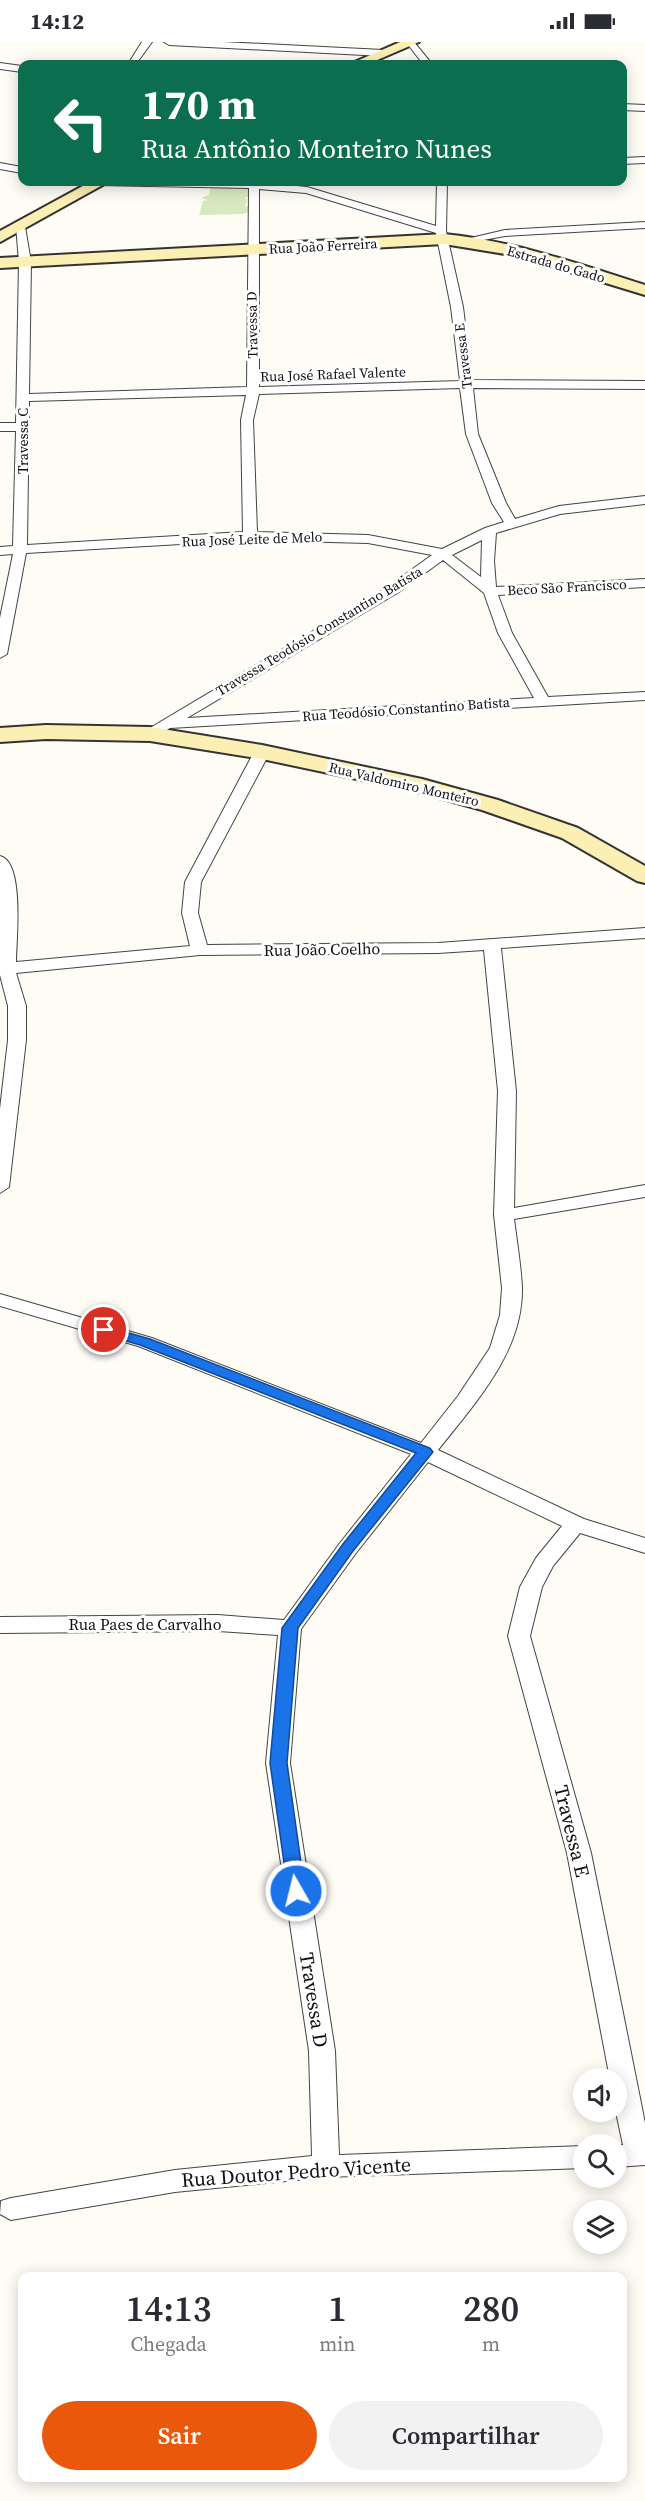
<!DOCTYPE html>
<html lang="pt">
<meta charset="utf-8">
<style>
:root{--surface:#fff;--page:#f2f2f3;--text:#2b2b33;--muted:#7c7c81;--accent:#ea580c}
body{margin:0;font-family:"Source Serif 4",serif;background:var(--page);color:var(--text);height:100vh;display:flex;flex-direction:column;font-size:22px;white-space:nowrap}
*{box-sizing:border-box;margin:0}
p{font-size:20px;color:var(--muted)}
.icon{flex:none;width:33px;height:33px;fill:none;stroke:currentColor;stroke-width:2;stroke-linecap:round;stroke-linejoin:round}
.map{position:relative;flex:1;overflow:hidden}
.sheet{position:absolute;left:18px;top:2230px;width:609px;height:210px;display:flex;flex-direction:column;background:var(--surface);border-radius:12px;box-shadow:0 3px 15px #0003}
.sheet>*{flex:none}
.hud{position:absolute;left:18px;top:18px;width:609px;height:126px;border-radius:12px;box-shadow:0 3px 15px #0003;background:#0b6e4f;color:#fff;overflow:hidden}
.tools{position:absolute;left:573px;top:2026px;display:grid;gap:12px}
.tools a{display:grid;place-items:center;width:54px;height:54px;border-radius:50%;background:var(--surface);box-shadow:0 3px 15px #0003;font-size:30px}
.pin{position:absolute;display:grid;place-items:center;width:51px;height:51px;color:#fff;margin:-26px;border:3px solid #fff;border-radius:50%;box-shadow:0 2px 6px #0007}
.me{position:absolute;width:66px;margin:-33px;rotate:352deg;stroke-linejoin:round;filter:drop-shadow(0 0 4px #0008)}
.turn{display:flex;align-items:center;gap:21px;height:126px;padding:0 24px;font-size:27px}
.turn .icon{width:78px;height:78px;stroke-width:2.5}
.turn b{display:block;font-size:42px;line-height:51px}
.eta{display:flex;justify-content:space-evenly;align-items:center;height:102px;text-align:center}
.eta b{font-size:36px;font-weight:600;line-height:42px}
.button{display:flex;gap:12px;margin-top:auto;padding:12px 24px}
.button a{flex:1;height:69px;border-radius:36px;background:var(--accent);color:#fff;font-size:24px;font-weight:600;line-height:69px;text-align:center}
.button a+a{background:var(--page);color:var(--text)}
.status{display:flex;justify-content:space-between;align-items:center;height:42px;padding:0 30px;background:var(--surface);direction:ltr}
.status svg{height:16px;fill:currentColor}
.map>svg:first-child{display:block}
</style>
<div class="status"><b>14:12</b><svg viewBox="0 0 49 12"><path d="M0 12V9h3v3zM5 12V6h3v6zM10 12V3h3v9zM15 12V0h3v12zM26 1h20v11H26zM47 4h2v5h-2z"/></svg></div>
<div class="map">
<svg width="645" height="2459" viewBox="0 0 645 2459">
<rect width="100%" height="100%" fill="#fefcf5"/>
<polygon fill="#d7e9bf" points="211,144 248,144 249,154 245,156 247,158 245,164 251,165 251,169 243,172 199,173 203,159 208,158 201,156 209,153"/>
<g fill="none" stroke-linecap="round" stroke-linejoin="round">
<defs>
<g id="street">
<polygon points="142,0 152,0 136,22 128,22"/>
<polygon points="164,0 223,0 383,8 388,11 383,14 169,3"/>
<polygon points="406,0 414,0 432,22 423,22"/>
<polygon points="0,21 22,24 22,30 0,27"/>
<polygon points="622,62 645,63 645,69 622,68"/>
<polygon points="645,115 645,121 622,122 622,116"/>
<polygon points="0,121 22,125 22,131 0,127"/>
<path d="M93 140H254L307 145 436 184 437 140H447L446 189 463 265 472 338 645 339V347L473 346 478 392 506 461 515 477 559 464 645 454V462L560 472 496 491 494 519 496 545 645 537V545L498 553 512 591 548 655 645 650V658L170 686 155 695H145L142 692 145 689 389 544 432 513 368 501 250 498 26 511 7 612 0 616V576L13 512 0 513V505L13 504 16 389H0V381H16L19 220 16 183 25 185 31 220 29 352 247 345 249 146 98 143ZM259 147 306 151 436 191 451 265 460 339 259 345ZM460 346 466 392 492 461 504 480 485 486 442 507 368 493 257 490 253 378 259 352ZM246 353 241 378 243 490 27 503 29 359ZM482 498 481 535 452 513ZM443 518 484 551 498 591 534 656 187 676 399 550Z"/>
<polygon points="645,180 645,186 505,194 467,201 462,198 505,188"/>
<path d="M262 705 270 710 201 840 198 871 207 903 438 901 645 886V896L501 906 516 1049 514 1166 645 1143V1155L514 1177C517 1200 521 1224 522 1246 523 1310 475 1361 438 1408L584 1477 645 1496V1511L580 1491 553 1524 542 1545 530 1594 591 1811 645 2081V2123L616 2125V2103H623L616 2070V2037H610L567 1811 508 1594 520 1545 536 1516 562 1484 428 1420 356 1511 301 1587 290 1721 335 2009 339 2113 584 2104V2126L326 2135 175 2150 11 2178 0 2172 1 2159 11 2156 175 2128 312 2114 309 2009 266 1721 278 1593 218 1589 0 1591V1575L218 1573 284 1578 340 1501 411 1412 138 1304 0 1264V1252L152 1296 421 1401 458 1354 490 1306 500 1273 502 1246 494 1173 498 1049 484 908 438 911 200 913 16 931 26 964V998L9 1145 0 1151V1067L8 998V964L0 933V814C25 820 16 899 16 920L190 904 182 871 185 840 254 710Z"/>
</g>
<g id="secondary">
<polygon points="400,0 419,0 368,22 350,22"/>
<polygon points="90,140 108,140 0,200 0,189"/>
<path d="M444 192C514 199 579 222 645 243V253L517 214 444 202 0 226V216Z"/>
<polygon points="46,683 150,685 262,703 422,737 498,758 578,786 645,824 645,841 637,839 562,796 482,768 418,750 262,717 150,699 46,697 0,700 0,686"/>
</g>
</defs>
<use href="#street" stroke="#444" stroke-width="2"/>
<use href="#secondary" stroke="#333" stroke-width="4"/>
<use href="#street" fill="#fff" fill-rule="evenodd"/>
<use href="#secondary" fill="#fbefb3" fill-rule="evenodd"/>
</g>
<polygon fill="#1a73e8" stroke="#114b97" stroke-width="1.5" points="104,1284 150,1297 430,1406 433,1410 353,1509 298,1586 287,1721 305,1849 302,1854 290,1854 288,1849 270,1721 282,1586 343,1502 416,1411 140,1303 99,1291 97,1288"/>
<g text-anchor="middle" dominant-baseline="central" stroke-width="6" stroke-linejoin="round" paint-order="stroke">
<g font-size="14" fill="#111" stroke="#fff">
<text transform="translate(323 204) rotate(-3)">Rua João Ferreira</text>
<text transform="translate(556 222) rotate(16)">Estrada do Gado</text>
<text transform="translate(252 283) rotate(-91)">Travessa D</text>
<text transform="translate(463 314) rotate(-97)">Travessa E</text>
<text transform="translate(333 332) rotate(-2)">Rua José Rafael Valente</text>
<text transform="translate(23 399) rotate(-90)">Travessa C</text>
<text transform="translate(252 497) rotate(-2)">Rua José Leite de Melo</text>
<text transform="translate(567 545) rotate(-3)">Beco São Francisco</text>
<text transform="translate(319 589) rotate(-31)">Travessa Teodósio Constantino Batista</text>
<text transform="translate(406 667) rotate(-4)">Rua Teodósio Constantino Batista</text>
<text transform="translate(404 742) rotate(13)">Rua Valdomiro Monteiro</text>
</g>
<g font-size="16" fill="#111" stroke="#fff">
<text transform="translate(322 907) rotate(-1)">Rua João Coelho</text>
<text x="145" y="1582">Rua Paes de Carvalho</text>
</g>
<g font-size="20" fill="#111" stroke="#fff">
<text transform="translate(572 1789) rotate(76)">Travessa E</text>
<text transform="translate(314 1958) rotate(81)">Travessa D</text>
<text transform="translate(296 2130) rotate(-4)">Rua Doutor Pedro Vicente</text>
</g>
</g>
</svg>
<div class="tools">
<a><svg class="icon" aria-label="sound" viewBox="0 0 24 24"><path d="M4 9h4l5-4v14l-5-4H4zM17 9q2 3 0 6"/></svg></a>
<a><svg class="icon" aria-label="search" viewBox="0 0 24 24"><circle cx="10" cy="10" r="6"/><path d="M15 15l6 6"/></svg></a>
<a><svg class="icon" aria-label="layers" viewBox="0 0 24 24"><path d="M12 4l9 5-9 5-9-5zM3 14l9 5 9-5"/></svg></a>
</div>
<div class="pin" style="left:104px;top:1288px;background:#d93025"><svg class="icon" aria-label="arrive" viewBox="0 0 24 24"><path d="M6 21V4h12l-3 4 3 4H6"/></svg></div>
<svg class="me" style="left:296px;top:1849px" viewBox="-20 -20 40 40"><circle r="17" fill="#1a73e8" stroke="#fff" stroke-width="3"/><path d="M0-11L8 9 0 5-8 9z" fill="#fff"/></svg>
<div class="hud">
<div class="turn"><svg class="icon" aria-label="left" viewBox="0 0 24 24"><path d="M17 20v-9H6M10 6l-5 5 5 5"/></svg><div><b>170 m</b>Rua Antônio Monteiro Nunes</div></div>
</div>
<section class="sheet">
<div class="eta">
<div><b>14:13</b><p>Chegada</p></div>
<div><b>1</b><p>min</p></div>
<div><b>280</b><p>m</p></div>
</div>
<div class="button"><a>Sair</a><a>Compartilhar</a></div>
</section>
</div>
